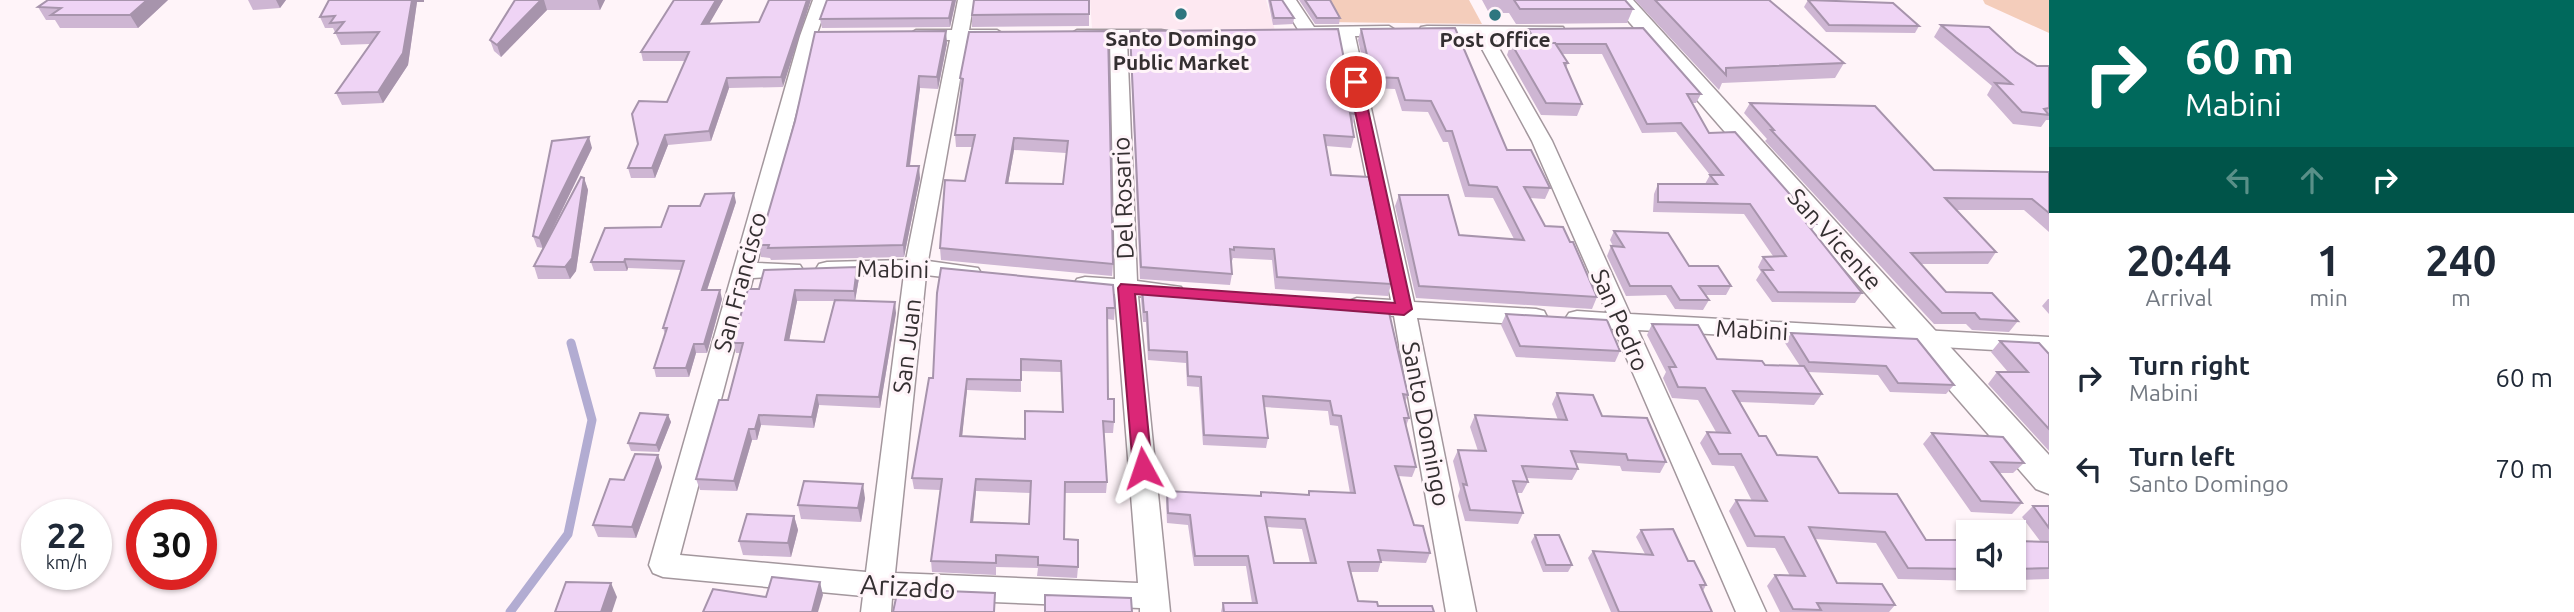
<!DOCTYPE html>
<style>
:root{--surface:#fff;--page:#f6f6f7;--text:#1f2937;--muted:#747a83}
body{margin:0;font-family:Ubuntu,sans-serif;background:var(--page);color:var(--text);height:100vh;display:flex;flex-direction:column;font-size:26px;white-space:nowrap}
*{box-sizing:border-box;margin:0}
p{font-size:23px;color:var(--muted)}
.icon{flex:none;width:38px;height:38px;fill:none;stroke:currentColor;stroke-width:2;stroke-linecap:round;stroke-linejoin:round}
.map{position:relative;flex:1;overflow:hidden}
.drawer{display:flex;flex-direction:column;background:var(--surface);width:525px}
.drawer>*{flex:none}
.top-card{background:#00695c;color:#fff;overflow:hidden}
.tools{position:absolute;left:1956px;top:520px;display:grid;gap:14px}
.tools a{display:grid;place-items:center;width:70px;height:70px;border-radius:0px;background:var(--surface);box-shadow:0 2px 5px #0004;font-size:35px}
.speed{position:absolute;left:21px;top:499px;display:flex;gap:14px;font-size:35px;font-weight:700;text-align:center}
.speed>*{display:grid;place-content:center;width:91px;height:91px;border-radius:50%;background:var(--surface);box-shadow:0 2px 5px #0004;line-height:1}
.speed small{font-size:18px;font-weight:400}
.speed .limit{border:10px solid #d22;background:#fff;color:#111}
.pin{position:absolute;display:grid;place-items:center;width:60px;height:60px;color:#fff;margin:-30px;border:4px solid #fff;border-radius:50%;box-shadow:0 2px 7px #0007}
.me{position:absolute;width:77px;margin:-38px;rotate:355deg;stroke-linejoin:round;filter:drop-shadow(0 0 5px #0008)}
.turn{display:flex;align-items:center;gap:24px;height:147px;padding:0 21px;font-size:32px}
.turn .icon{width:91px;height:91px;stroke-width:2.5}
.turn b{display:block;font-size:49px;line-height:60px}
.lanes{display:flex;align-items:center;height:66px;padding:0 21px;background:#0003;justify-content:center;gap:35px;direction:ltr}
.lanes .off{opacity:.35}
.eta{display:flex;justify-content:space-evenly;align-items:center;height:119px;text-align:center}
.eta b{font-size:42px;font-weight:700;line-height:49px}
ul{padding:0;list-style:none}
li{display:flex;align-items:center;gap:21px;height:91px;padding:0 21px}
li div{flex:1}
li b{display:block;font-size:26px}
li em{font-style:normal}
main{display:flex;flex:1;min-height:0}
.map>svg:first-child{display:block}
</style>
<main>
<div class="map">
<svg width="2049" height="612" viewBox="0 0 2049 612">
<rect width="100%" height="100%" fill="#fff4f9"/>
<polygon fill="#fde8f1" points="1090,0 1266,0 1275,30 1092,28"/>
<g fill="#f4cdbb">
<polygon points="1317,0 1469,0 1482,24 1324,22"/>
<polygon points="1983,0 2049,0 2049,33 1985,4"/>
</g>
<g fill="none" stroke-linecap="round" stroke-linejoin="round">
<polyline stroke="#b2acd2" stroke-width="9" points="510,612 568,534 592,420 571,343"/>
<defs>
<g id="street">
<polygon points="813,0 829,0 816,36 757,263 800,265 803,270 800,275 753,278 680,555 866,572 904,274 827,276 819,274 816,269 819,264 827,262 906,260 950,40 916,40 908,35 916,30 952,30 958,0 974,0 969,30 997,30 1005,35 997,40 967,40 928,261 978,268 981,273 978,278 970,280 926,275 895,573 1138,583 1115,294 1077,289 1074,284 1077,279 1085,277 1115,279 1110,40 1077,40 1069,35 1077,30 1161,30 1167,31 1169,35 1167,39 1127,40 1137,281 1181,287 1184,292 1181,297 1173,300 1138,296 1170,612 1140,612 1140,608 892,598 891,612 861,612 863,596 663,577 653,573 649,565 800,36"/>
<polygon points="1280,0 1296,0 1314,27 1389,26 1397,31 1389,36 1355,36 1414,302 1536,309 1544,311 1547,317 1544,323 1536,325 1417,318 1476,612 1446,612 1394,316 1349,311 1346,306 1349,301 1357,298 1391,300 1338,37 1302,36"/>
<polygon points="1427,26 1563,27 1565,31 1563,35 1557,36 1492,36 1552,141 1630,314 2049,337 2049,353 1638,330 1766,612 1736,612 1614,329 1569,325 1565,319 1569,313 1577,311 1607,313 1532,141 1475,36 1421,35 1419,31 1421,27"/>
</g>
<polygon id="secondary" points="1610,0 1633,0 2049,455 2049,494 2036,489"/>
</defs>
<use href="#street" stroke="#a3979d" stroke-width="3"/>
<use href="#secondary" stroke="#a3979d" stroke-width="3"/>
<use href="#street" fill="#fff" fill-rule="evenodd"/>
<use href="#secondary" fill="#fff" fill-rule="evenodd"/>
</g>
<g fill="#ceb6d3" fill-rule="evenodd">
<polygon points="168,0 138,28 60,28 55,20 46,20 38,7"/>
<polygon points="248,0 286,0 280,8 253,10"/>
<polygon points="329,0 424,2 417,2 408,65 383,103 342,105 336,93 370,44 341,45 333,28 325,28 320,17"/>
<polygon points="515,0 605,0 600,10 547,10 501,57 494,51 490,40"/>
<polygon points="674,0 723,0 709,23 759,22 769,0 783,87 729,88 711,141 668,145 655,178 631,178 628,168 667,102 685,61 643,61 641,52"/>
<polygon points="956,0 950,27 822,28 820,19"/>
<polygon points="1089,0 1089,26 972,27 972,15"/>
<polygon points="1268,0 1282,0 1294,18 1293,24 1273,25"/>
<polygon points="1299,0 1330,0 1340,18 1339,24 1315,24"/>
<polygon points="1482,0 1625,0 1633,9 1627,23 1516,24 1509,13 1489,13"/>
<polygon points="1635,0 1769,0 1844,63 1835,78 1722,83 1719,90"/>
<polygon points="1808,0 1919,26 1915,33 1826,32 1804,7"/>
<polygon points="1941,25 2016,52 2037,66 2049,66 2049,120 2046,120 2041,127 2013,124 1987,95 1992,86 1934,37"/>
<polygon points="1643,28 1701,94 1696,103 1692,103 1709,133 1816,224 1812,230 1862,293 1855,303 1772,302 1756,280 1761,272 1758,267 1763,257 1773,256 1744,214 1653,212 1654,194 1658,184 1705,184 1710,175 1676,132 1642,133 1602,54 1562,54 1568,63 1566,68 1582,104 1577,116 1541,115 1507,55 1511,43 1528,43 1525,38 1528,29"/>
<polygon points="1361,29 1507,150 1550,188 1545,199 1530,198 1545,226 1597,297 1592,309 1416,298 1395,206 1399,195 1459,235 1514,239 1493,198 1465,197 1448,142 1443,142 1428,112 1402,111 1395,89 1369,88 1358,40"/>
<path d="M1108 31 1113 264 1112 276 941 260 940 248 965 181 972 147H956L955 135 961 90 960 78ZM1014 150 1066 153 1063 184 1008 183Z"/>
<polygon points="1130,31 1355,114 1353,124 1352,124 1354,137 1351,148 1326,146 1331,175 1391,284 1388,296 1275,289 1272,260 1233,258 1232,261 1231,261 1232,274 1230,285 1140,279 1130,42"/>
<polygon points="947,43 938,89 920,88 910,166 920,178 904,257 771,260 770,258 761,257 759,245"/>
<polygon points="1750,103 1934,170 2049,172 2049,232 2024,210 1956,210 1996,252 1988,264 1921,264 1946,292 2018,321 2009,332 1972,330 1966,324 1934,324 1765,141 1767,139 1744,113"/>
<polygon points="592,148 550,235 584,178 588,190 576,271 570,279 538,279 534,266 543,248 537,247 533,236"/>
<polygon points="736,202 707,290 722,299 707,353 696,353 689,377 656,377 654,368 665,334 663,328 681,270 628,268 627,271 594,271 591,262 661,227 700,206"/>
<polygon points="1614,231 1689,266 1731,286 1726,295 1705,295 1709,300 1703,310 1675,309 1666,295 1626,296 1607,256 1611,246 1613,246 1610,240"/>
<path d="M857 267 859 278 855 301 896 313 880 408 819 405 814 428 761 425 757 440H752L737 491 700 490 696 479 728 400 740 353H736L733 343 759 289ZM797 301H834L824 342 789 341Z"/>
<path d="M1142 289 1408 395 1405 402 1409 418 1406 426 1416 467 1412 477 1398 476 1414 525 1430 553 1426 563 1381 561 1378 572H1351L1358 601 1378 606 1434 612H1221L1223 603H1252L1246 566H1194L1188 525 1167 523 1166 501 1167 491 1260 496 1261 492 1308 495 1309 491 1350 493 1338 426 1330 425 1328 411 1264 407 1268 438 1266 448 1203 445 1199 387 1187 386 1186 363 1148 360 1146 322H1143L1141 299ZM1267 527 1302 529 1310 563H1274Z"/>
<path d="M937 293 1115 308 1114 320 1107 319 1108 399 1114 422 1113 433H1104L1107 482 1106 493H1065L1064 539 1078 567 1077 578 1037 576 1038 568 996 567V575L932 572 931 561 940 490 914 489 912 478 933 378ZM1021 371 1061 372 1062 412 1025 439 962 436 967 390 1021 392ZM976 491 1031 493 1029 524 973 522Z"/>
<polygon points="2048,299 2049,299 2049,314 2042,306"/>
<polygon points="1506,314 1620,351 1615,362 1516,357 1501,325"/>
<polygon points="1652,324 1717,359 1765,365 1800,366 1785,343 1791,333 1954,385 1946,394 1890,392 1878,375 1808,372 1822,394 1814,405 1740,402 1759,436 1777,455 1839,493 1926,540 1969,540 1969,578 2014,578 2014,541 2040,541 2022,517 2033,506 2049,506 2049,579 1979,581 1898,579 1876,543 1815,539 1837,583 1895,605 1889,612 1780,612 1767,586 1775,575 1790,576 1775,548 1747,547 1729,511 1736,500 1752,501 1734,466 1712,465 1700,443 1707,432 1716,432 1698,400 1672,398 1663,378 1666,372 1647,335"/>
<polygon points="2000,341 2049,354 2049,451 1988,384 1997,372 2008,372 1991,352"/>
<polygon points="1557,393 1602,416 1666,462 1660,473 1622,471 1620,466 1576,463 1578,469 1572,480 1526,478 1528,482 1522,493 1517,493 1523,513 1518,524 1465,521 1458,496 1460,489 1453,461 1458,450 1478,451 1470,427 1475,415 1558,420 1552,404"/>
<polygon points="668,415 671,422 659,452 631,451 628,443"/>
<polygon points="1932,433 2024,463 2013,473 2000,473 2022,503 2012,514 1971,512 1923,444"/>
<polygon points="658,455 662,467 636,538 598,537 593,525 624,480"/>
<polygon points="865,498 861,522 801,519 798,505"/>
<polygon points="794,516 798,530 791,557 743,555 739,541"/>
<polygon points="1641,530 1688,561 1706,585 1703,591 1712,612 1611,612 1588,558 1593,551 1645,554 1636,537"/>
<polygon points="1535,535 1572,565 1568,572 1543,572 1531,542"/>
</g>
<g fill="#a794ac">
<polygon points="147,0 168,0 138,28 130,15"/>
<polygon points="276,0 286,0 280,8"/>
<polygon points="412,0 424,0 424,2 417,2 408,65 383,103 378,92"/>
<polygon points="541,0 544,0 547,10 501,57 497,45"/>
<polygon points="597,0 605,0 600,10"/>
<polygon points="716,0 723,0 704,33 702,24"/>
<polygon points="807,0 811,0 783,87 781,77"/>
<polygon points="953,0 956,0 950,27 949,18"/>
<polygon points="946,31 947,43 938,89 937,77"/>
<polygon points="919,76 920,88 908,178 907,166"/>
<polygon points="727,78 729,88 711,141 709,131"/>
<polygon points="665,135 668,145 655,178 652,168"/>
<polygon points="589,137 592,148 543,249 539,238"/>
<polygon points="1014,138 1014,150 1006,195 1006,183"/>
<polygon points="919,166 920,178 904,257 903,245"/>
<polygon points="584,178 588,190 576,271 570,279 565,267"/>
<polygon points="734,193 736,202 704,299 702,290"/>
<polygon points="625,259 628,268 627,271 624,262"/>
<polygon points="857,267 859,278 855,301 854,291"/>
<polygon points="720,290 722,299 707,353 704,344"/>
<polygon points="795,290 797,301 787,351 785,340"/>
<polygon points="895,302 896,313 880,408 879,397"/>
<polygon points="694,344 696,353 689,377 686,368"/>
<polygon points="967,379 967,390 961,447 960,436"/>
<polygon points="817,395 819,405 814,428 812,417"/>
<polygon points="668,415 671,422 659,452 656,445"/>
<polygon points="759,415 761,425 757,440 755,429"/>
<polygon points="749,429 752,440 737,491 734,481"/>
<polygon points="658,455 662,467 636,538 632,527"/>
<polygon points="976,479 976,491 972,533 971,522"/>
<polygon points="863,484 865,498 861,522 858,508"/>
<polygon points="794,516 798,530 791,557 788,543"/>
<polygon points="820,582 823,595 818,612 812,612"/>
<polygon points="611,583 617,597 612,612 601,612"/>
</g>
<g fill="#efd4f5" stroke="#a794ac" stroke-width="2" fill-rule="evenodd">
<polygon points="48,0 147,0 130,15 51,15 61,8 38,7"/>
<polygon points="329,0 412,0 403,53 378,92 336,93 379,32 335,33 344,22 330,23 335,16 320,17"/>
<polygon points="515,0 541,0 497,45 490,40"/>
<polygon points="674,0 716,0 702,24 759,22 769,0 807,0 781,77 727,78 709,131 665,135 652,168 628,168 638,144 632,114 639,101 667,102 689,52 641,52"/>
<polygon points="827,0 953,0 949,18 820,19"/>
<polygon points="974,0 1089,0 1089,14 972,15"/>
<polygon points="1270,0 1282,0 1294,18 1274,18"/>
<polygon points="1305,0 1330,0 1340,18 1317,18"/>
<polygon points="1514,0 1625,0 1633,9 1520,9"/>
<polygon points="1655,0 1769,0 1844,63 1726,68 1726,75"/>
<polygon points="1808,0 1893,3 1919,26 1829,25"/>
<polygon points="1941,25 1989,27 2016,52 2037,66 2049,66 2049,108 2044,109 2049,115 2022,112 1995,83 2012,84"/>
<polygon points="1455,28 1507,150 1531,150 1550,188 1524,187 1545,226 1563,227 1570,242 1573,242 1597,297 1419,286 1399,195 1448,195 1459,235 1524,240 1497,187 1469,185 1452,131 1446,131 1431,101 1405,100 1398,78 1372,77 1361,29"/>
<polygon points="1643,28 1701,94 1687,94 1709,133 1735,132 1816,224 1807,224 1862,293 1778,292 1762,270 1773,270 1763,257 1786,256 1750,204 1658,202 1658,184 1717,184 1710,175 1723,175 1681,123 1647,124 1606,44 1556,44 1555,43 1537,43 1528,29"/>
<polygon points="1338,29 1355,114 1350,113 1354,137 1324,135 1331,175 1369,177 1391,284 1277,277 1274,249 1234,247 1234,250 1230,249 1232,274 1141,267 1130,31"/>
<polygon points="946,31 937,77 919,76 907,166 919,166 903,245 768,248 769,245 759,245 795,121 815,32"/>
<path d="M1108 31 1113 264 940 248 945 180 965 181 975 135H955L963 79 960 78 969 32ZM1014 138 1068 141 1063 184 1006 183Z"/>
<polygon points="1511,43 1555,43 1568,63 1564,63 1582,104 1546,103"/>
<polygon points="1750,103 1875,106 1934,170 2049,172 2049,213 2032,199 1945,198 1996,252 1911,253 1946,292 1992,293 2018,321 1980,319 1975,313 1942,313 1771,130 1774,130"/>
<polygon points="589,137 539,238 533,236 552,141"/>
<polygon points="581,177 584,178 572,258 565,267 534,266"/>
<polygon points="734,193 702,290 720,290 704,344 694,344 686,368 654,368 667,328 663,328 684,261 625,259 624,262 591,262 605,228 661,227 669,206 700,206 705,194"/>
<polygon points="1614,231 1668,233 1689,266 1718,266 1731,286 1699,286 1709,300 1680,300 1671,286 1630,286 1611,246 1624,247"/>
<polygon points="857,267 854,291 795,290 785,340 824,342 835,300 895,302 879,397 817,395 812,417 759,415 755,429 749,429 734,481 696,479 719,400 728,400 743,343 733,343 748,289 759,289 764,270"/>
<path d="M941 268 1113 285 1115 308H1107L1108 399H1114V422L1103 421 1107 482H1065L1064 539 1078 540V567L1038 565V557L996 555V563L931 561 942 479 912 478 929 378H933L937 293ZM1021 359 1061 361 1063 412 1025 411V439L960 436 967 379 1021 380ZM976 479 1031 481 1029 524 971 522Z"/>
<path d="M1142 289 1388 308 1408 395 1403 394 1409 418H1404L1416 467 1395 466 1414 525 1423 526 1430 553 1378 550 1381 562H1348L1358 601 1377 602 1378 606H1432L1434 612H1224L1223 603H1257L1248 556H1195L1190 515 1168 513 1167 491 1261 496V492L1309 495V491L1355 493 1341 416 1333 415 1330 401 1263 396 1268 438 1204 435 1201 377 1188 376 1187 352 1149 350 1147 312H1144ZM1265 517 1305 519 1316 563H1274Z"/>
<polygon points="1506,314 1607,320 1620,351 1520,346"/>
<polygon points="1652,324 1698,325 1717,359 1762,361 1765,365 1804,366 1822,394 1733,391 1759,436 1766,436 1777,455 1817,457 1839,493 1897,494 1926,540 1969,540 1969,569 1908,568 1885,532 1809,527 1837,583 1882,584 1895,605 1817,603 1821,610 1793,609 1775,575 1805,576 1784,537 1755,536 1736,500 1767,501 1741,454 1719,454 1707,432 1730,433 1705,388 1678,387 1669,367 1676,367"/>
<polygon points="1791,333 1917,339 1954,385 1898,383 1886,366 1809,362"/>
<polygon points="2000,341 2039,343 2049,354 2049,429 1997,372 2028,372"/>
<polygon points="1557,393 1593,395 1602,416 1647,418 1666,462 1628,460 1626,454 1571,451 1578,469 1522,466 1528,482 1513,481 1523,513 1470,510 1463,484 1467,485 1458,450 1486,451 1475,415 1567,420"/>
<polygon points="640,413 668,415 656,445 628,443"/>
<polygon points="1932,433 2003,437 2024,463 1991,462 2022,503 1981,501"/>
<polygon points="635,454 658,455 632,527 593,525 610,479 624,480"/>
<polygon points="804,481 863,484 858,508 798,505"/>
<polygon points="2033,506 2049,506 2049,528"/>
<polygon points="747,514 794,516 788,543 739,541"/>
<polygon points="1673,529 1688,561 1694,561 1706,585 1700,585 1712,612 1619,612 1593,551 1653,555 1641,530"/>
<polygon points="1535,535 1559,535 1572,565 1546,565"/>
<polygon points="2014,541 2049,542 2049,568 2014,569"/>
<polygon points="772,577 820,582 812,612 703,612 713,589 766,597"/>
<polygon points="566,582 611,583 601,612 555,612"/>
<polygon points="898,589 995,593 994,612 893,612"/>
<polygon points="1045,595 1131,598 1132,612 1045,612"/>
</g>
<polygon fill="#db2777" stroke="#8e194d" stroke-width="2" points="1356,78 1362,82 1412,309 1404,315 1135,294 1152,468 1149,473 1143,475 1136,473 1133,468 1118,288 1121,284 1395,303 1349,82"/>
<g fill="#2e767f" stroke="#fff4f9" stroke-width="2.5">
<circle cx="1181" cy="14" r="7"/>
<circle cx="1495" cy="15" r="7"/>
</g>
<g text-anchor="middle" dominant-baseline="central" stroke-width="6" stroke-linejoin="round" paint-order="stroke">
<g font-size="21" font-weight="bold" fill="#342f31" stroke="#fff4f9">
<text x="1181" y="38">Santo Domingo<tspan x="1181" dy="24">Public Market</tspan></text>
<text x="1495" y="39">Post Office</text>
</g>
<g font-size="24" fill="#342f31" stroke="#fff4f9">
<text transform="translate(1123 198) rotate(-92)">Del Rosario</text>
<text transform="translate(1835 239) rotate(48)">San Vicente</text>
<text transform="translate(893 269) rotate(1)">Mabini</text>
<text transform="translate(740 282) rotate(-75)">San Francisco</text>
<text transform="translate(1620 320) rotate(66)">San Pedro</text>
<text transform="translate(1752 330) rotate(3)">Mabini</text>
<text transform="translate(907 346) rotate(-83)">San Juan</text>
<text transform="translate(1426 424) rotate(79)">Santo Domingo</text>
</g>
<g font-size="28" fill="#342f31" stroke="#fff4f9">
<text transform="translate(908 586) rotate(3)">Arizado</text>
</g>
</g>
</svg>
<div class="tools">
<a><svg class="icon" aria-label="sound" viewBox="0 0 24 24"><path d="M4 9h4l5-4v14l-5-4H4zM17 9q2 3 0 6"/></svg></a>
</div>
<div class="speed"><div>22<small>km/h</small></div><div class="limit">30</div></div>
<div class="pin" style="left:1356px;top:82px;background:#d93025"><svg class="icon" aria-label="arrive" viewBox="0 0 24 24"><path d="M6 21V4h12l-3 4 3 4H6"/></svg></div>
<svg class="me" style="left:1143px;top:468px" viewBox="-20 -20 40 40"><path d="M0-17L14 15 0 8-14 15z" fill="#db2777" stroke="#fff" stroke-width="4"/></svg>
</div>
<section class="drawer">
<div class="top-card">
<div class="turn"><svg class="icon" aria-label="right" viewBox="0 0 24 24"><path d="M7 20v-9h11M14 6l5 5-5 5"/></svg><div><b>60 m</b>Mabini</div></div>
<div class="lanes"><svg class="icon off" aria-label="left" viewBox="0 0 24 24"><path d="M17 20v-9H6M10 6l-5 5 5 5"/></svg><svg class="icon off" aria-label="ahead" viewBox="0 0 24 24"><path d="M12 20V5M6 11l6-6 6 6"/></svg><svg class="icon" aria-label="right" viewBox="0 0 24 24"><path d="M7 20v-9h11M14 6l5 5-5 5"/></svg></div>
</div>
<div class="eta">
<div><b>20:44</b><p>Arrival</p></div>
<div><b>1</b><p>min</p></div>
<div><b>240</b><p>m</p></div>
</div>
<ul>
<li><svg class="icon" aria-label="right" viewBox="0 0 24 24"><path d="M7 20v-9h11M14 6l5 5-5 5"/></svg><div><b>Turn right</b><p>Mabini</p></div><em>60 m</em></li>
<li><svg class="icon" aria-label="left" viewBox="0 0 24 24"><path d="M17 20v-9H6M10 6l-5 5 5 5"/></svg><div><b>Turn left</b><p>Santo Domingo</p></div><em>70 m</em></li>
</ul>
</section>
</main>
